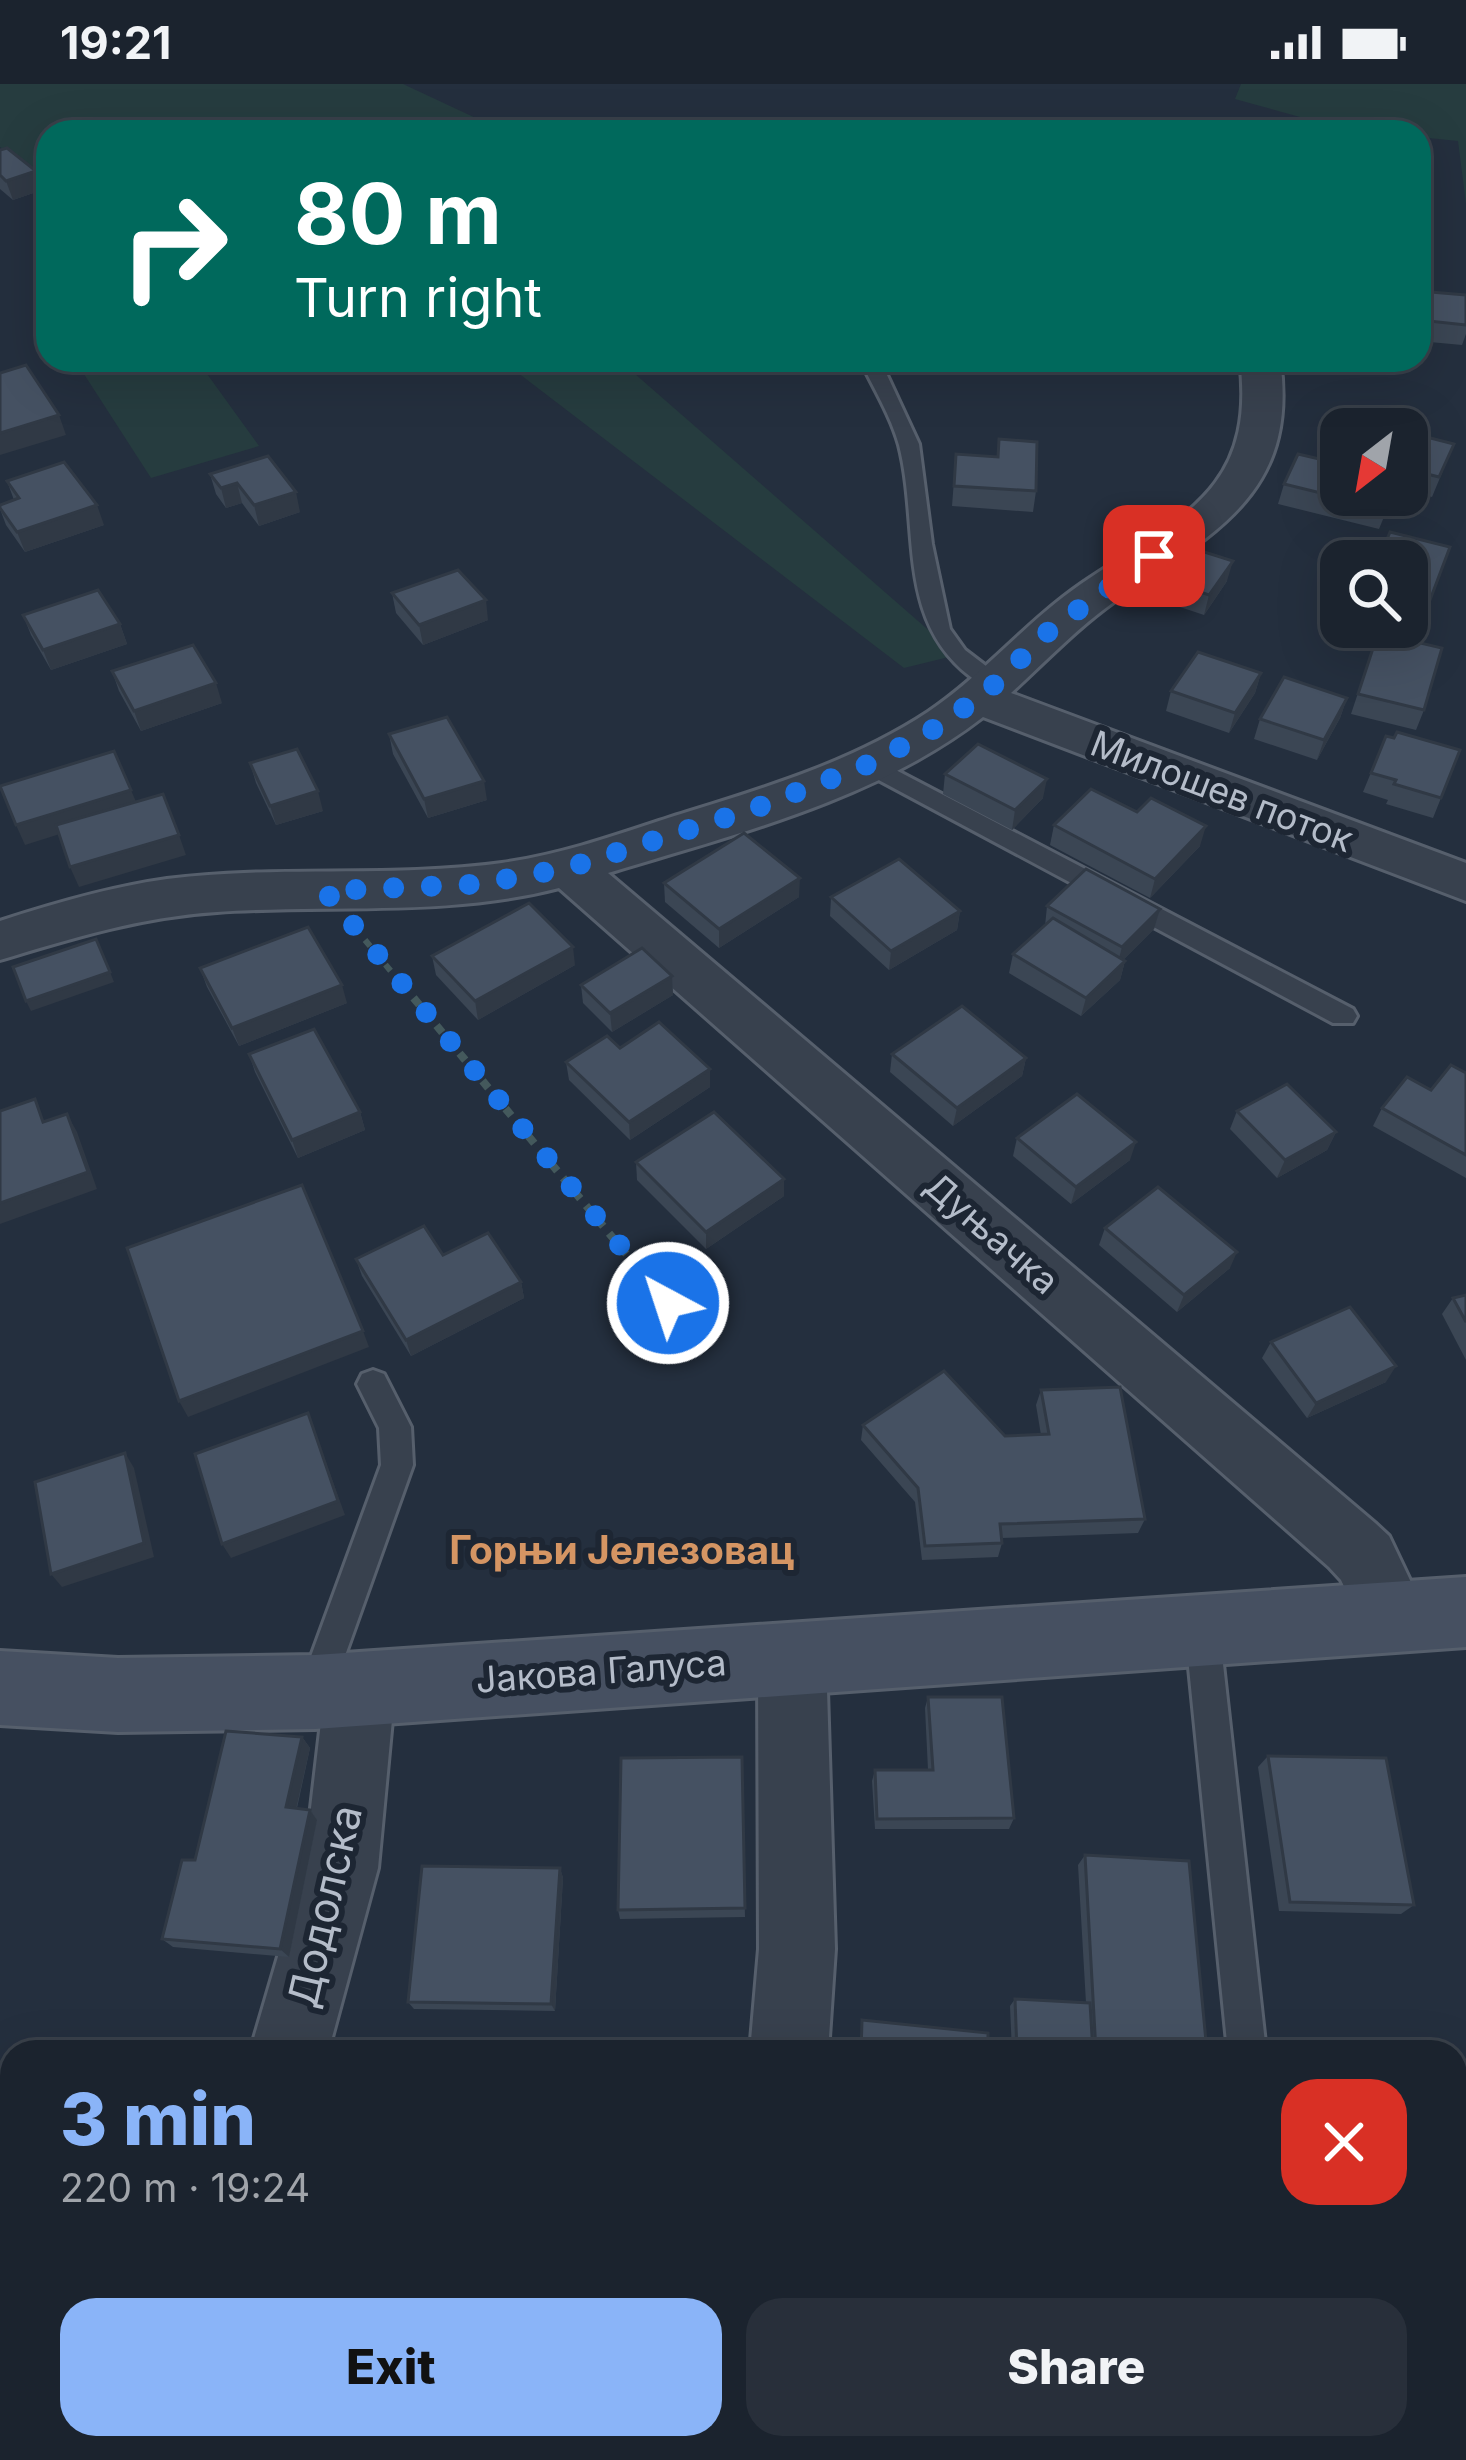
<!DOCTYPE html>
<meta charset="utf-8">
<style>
:root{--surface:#1b232e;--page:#282f3a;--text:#f1f3f6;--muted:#a0a4aa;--line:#39404a;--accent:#8ab4f8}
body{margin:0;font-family:Inter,sans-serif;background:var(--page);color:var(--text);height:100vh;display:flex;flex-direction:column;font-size:45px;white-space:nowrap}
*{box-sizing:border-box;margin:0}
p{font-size:39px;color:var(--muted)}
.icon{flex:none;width:66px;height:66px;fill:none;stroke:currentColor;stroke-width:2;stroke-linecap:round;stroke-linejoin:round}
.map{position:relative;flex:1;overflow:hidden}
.drawer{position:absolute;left:0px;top:1956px;width:1467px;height:420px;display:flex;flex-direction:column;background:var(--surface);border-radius:36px 36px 0 0;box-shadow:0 12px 48px #0002,0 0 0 3px var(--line)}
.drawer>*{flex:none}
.hud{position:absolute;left:36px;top:36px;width:1395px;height:252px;border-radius:36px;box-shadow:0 12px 48px #0002,0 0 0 3px var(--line);background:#00695c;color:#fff;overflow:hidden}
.needle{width:78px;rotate:211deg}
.fabs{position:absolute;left:1320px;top:324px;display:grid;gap:24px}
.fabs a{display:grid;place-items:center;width:108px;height:108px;border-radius:24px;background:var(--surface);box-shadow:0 12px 48px #0002,0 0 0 3px var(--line);font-size:60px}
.pin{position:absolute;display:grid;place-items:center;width:102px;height:102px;color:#fff;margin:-51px;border-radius:24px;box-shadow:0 6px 18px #0006}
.me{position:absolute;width:132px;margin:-66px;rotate:320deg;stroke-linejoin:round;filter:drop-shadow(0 0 9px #0008)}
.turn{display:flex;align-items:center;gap:42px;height:252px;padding:0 60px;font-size:54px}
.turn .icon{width:156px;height:156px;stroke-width:2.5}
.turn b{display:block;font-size:84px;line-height:102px}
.round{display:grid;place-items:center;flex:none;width:126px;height:126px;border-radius:36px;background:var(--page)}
.head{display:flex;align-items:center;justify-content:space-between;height:204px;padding:0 60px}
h1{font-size:72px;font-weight:800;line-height:90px;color:var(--accent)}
.button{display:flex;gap:24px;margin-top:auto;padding:24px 60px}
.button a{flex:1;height:138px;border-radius:36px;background:var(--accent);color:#111;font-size:48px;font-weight:800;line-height:138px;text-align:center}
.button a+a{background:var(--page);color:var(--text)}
.status{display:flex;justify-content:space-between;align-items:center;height:84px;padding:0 60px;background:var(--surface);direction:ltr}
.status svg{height:33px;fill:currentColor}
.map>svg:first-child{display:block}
</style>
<div class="status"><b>19:21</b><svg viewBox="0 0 49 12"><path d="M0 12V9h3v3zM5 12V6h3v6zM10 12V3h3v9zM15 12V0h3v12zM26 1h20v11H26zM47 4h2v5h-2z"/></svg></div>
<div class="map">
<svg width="1466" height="2376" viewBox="0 0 1466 2376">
<rect width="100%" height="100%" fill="#242f3e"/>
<g fill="#263c3f">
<polygon points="0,0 403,0 480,36 488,48 48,48 48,96 0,63"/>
<polygon points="1241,0 1466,0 1466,120 1458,57 1419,53 1419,48 1340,44 1235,15"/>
<polygon points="121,276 197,276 259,362 151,394 82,287"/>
<polygon points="501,276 619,276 957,571 904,584"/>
</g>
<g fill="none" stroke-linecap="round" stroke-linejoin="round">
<defs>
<g id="lane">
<path d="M860 276H880L919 360 932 460 950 545 965 566 1003 595V605C988 609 982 602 971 593 895 535 920 443 899 361 891 332 873 303 860 276Z"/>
<polygon points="869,672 1353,925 1357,932 1353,939 1333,939 860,686 860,674"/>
<polygon points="373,1286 384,1290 411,1343 413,1381 332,1608 327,1620 315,1625 303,1620 298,1608 381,1381 379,1344 357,1300 362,1290"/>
<polygon points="1202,1528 1214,1533 1219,1544 1266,1968 1228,1968 1185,1544 1190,1533"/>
<polygon points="1196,2364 1243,2364 1238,2376 1191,2376"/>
</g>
<g id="street">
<path d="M1240 276H1280C1299 411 1212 450 1115 517 1077 544 1045 578 1011 609L1466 779V817L983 633C876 716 736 750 608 789L1375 1439 1389 1452 1427 1532 1417 1555 1393 1564 1369 1555 1341 1496 1329 1483 559 804C447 833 331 820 217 828 140 833 73 854 0 876V837C55 819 110 803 167 795 278 781 391 794 502 779 559 771 614 752 668 734 758 706 849 680 928 628 983 591 1026 538 1081 500 1176 435 1257 410 1240 276Z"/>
<polygon points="792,1541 816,1551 826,1574 835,1865 828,1968 750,1968 759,1865 758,1574 768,1551"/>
<polygon points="360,1570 385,1580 395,1604 378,1784 328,1968 250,1968 304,1784 325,1604 335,1580"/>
<polygon points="127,2364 215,2364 211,2376 123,2376"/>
<polygon points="703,2364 791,2364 790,2376 702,2376"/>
</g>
<polygon id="secondary" points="1466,1493 1466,1563 315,1645 118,1648 0,1641 0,1567 118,1574 315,1571"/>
</defs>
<use href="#lane" stroke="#565f6c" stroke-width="6"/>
<use href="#street" stroke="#565f6c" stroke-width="6"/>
<use href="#secondary" stroke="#565f6c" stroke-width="6"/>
<polyline stroke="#44595c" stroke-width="6" stroke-dasharray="8 8" stroke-linecap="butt" points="365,856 404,903"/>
<polyline stroke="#44595c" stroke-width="8" stroke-dasharray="9 9" stroke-linecap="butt" points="402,900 667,1219"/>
<use href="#lane" fill="#38414e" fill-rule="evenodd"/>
<use href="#street" fill="#38414e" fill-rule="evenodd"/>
<use href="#secondary" fill="#465061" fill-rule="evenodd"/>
</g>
<g fill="#3b4654">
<polygon points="0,66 36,87 42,106 13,116 0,105"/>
<polygon points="1419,207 1466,211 1466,250 1462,261 1419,257"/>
<polygon points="1341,345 1341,411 1393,411 1379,445 1278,420 1284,400 1321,375 1325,364"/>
<polygon points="1407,348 1454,360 1432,413 1407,406"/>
<polygon points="999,355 1036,407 1033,428 952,422 956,370 997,373"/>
<polygon points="210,390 300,428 259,442 242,419 226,424 216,410"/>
<polygon points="7,397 104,441 25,468 6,441 0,425 0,421 14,416"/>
<polygon points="1450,463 1422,536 1407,532 1407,477"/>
<polygon points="1149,491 1227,497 1204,531 1144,511"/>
<polygon points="392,509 488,536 423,561 396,529"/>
<polygon points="23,531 120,540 127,560 51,586 31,551"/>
<polygon points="1378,549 1424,626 1416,646 1351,630"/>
<polygon points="112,587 222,619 141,647 119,607"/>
<polygon points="1261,589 1255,609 1229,649 1166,627 1171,607"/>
<polygon points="1347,614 1340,634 1317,676 1254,655 1260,635"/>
<polygon points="389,650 487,716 428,734 393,670"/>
<polygon points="1386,652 1441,714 1433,734 1386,720 1388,716 1363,708"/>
<polygon points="250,679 323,727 276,741 256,699"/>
<polygon points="945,690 1043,714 1012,746 943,710"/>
<polygon points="1137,728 1200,762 1150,814 1050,761 1054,741"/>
<polygon points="664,799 799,813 719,864 665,818"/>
<polygon points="831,813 960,827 957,846 889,886 830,832"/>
<polygon points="1047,822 1160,825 1154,845 1123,876 1125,877 1120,896 1081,932 1009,889 1013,870 1045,842"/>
<polygon points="432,872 575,881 478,936 436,891"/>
<polygon points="200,884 347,919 239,962 207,903"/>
<polygon points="672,892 673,911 612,948 583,919 581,901"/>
<polygon points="620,964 710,985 710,1003 630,1056 569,996 566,978"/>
<polygon points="249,970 360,1028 365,1046 298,1074 255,988"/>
<polygon points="892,970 1026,974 1022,992 953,1042 890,988"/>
<polygon points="1466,989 1466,1094 1373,1042 1382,1024 1431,1006"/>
<polygon points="1237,1027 1336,1048 1327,1066 1277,1094 1230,1045"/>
<polygon points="1017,1054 1130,1076 1071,1120 1013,1072"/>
<polygon points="636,1078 784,1095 784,1112 706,1165 637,1096"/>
<polygon points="1105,1144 1230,1184 1177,1228 1099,1161"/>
<polygon points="443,1171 521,1198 524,1214 411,1272 362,1192 356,1175"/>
<polygon points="1466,1211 1466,1276 1442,1230 1453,1214"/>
<polygon points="1271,1258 1386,1298 1307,1334 1262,1274"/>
<polygon points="1041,1306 1145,1435 1138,1449 1001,1454 1002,1459 998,1473 922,1476 915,1418 861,1356 863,1341 1005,1352 1041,1351 1036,1321"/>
<polygon points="928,1613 1014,1734 1009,1745 875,1745 872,1697 875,1686 928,1686 925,1624"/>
<polygon points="302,1653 310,1664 297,1724 310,1726 317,1736 289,1873 173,1863 162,1855 195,1776"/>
<polygon points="1268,1672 1414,1821 1401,1830 1279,1827 1258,1683"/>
<polygon points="742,1673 745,1833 620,1835 618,1826"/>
<polygon points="1085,1771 1207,1968 1012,1968 1010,1922 1015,1915 1086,1919 1078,1781"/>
<polygon points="560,1784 563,1794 555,1927 414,1925 408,1918"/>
<polygon points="534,2371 566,2376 529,2376 530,2373"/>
</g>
<g fill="#303945">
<polygon points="36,87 42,106 13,116 6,97"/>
<polygon points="59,331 66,351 0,371 0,349"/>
<polygon points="237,399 242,419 226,424 221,404"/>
<polygon points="296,408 300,428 259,442 254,421"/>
<polygon points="97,421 104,441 25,468 17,448"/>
<polygon points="1233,477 1227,497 1204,531 1209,511"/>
<polygon points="486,516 488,536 423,561 419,541"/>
<polygon points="120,540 127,560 51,586 43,566"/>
<polygon points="1261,589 1255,609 1229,649 1235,629"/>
<polygon points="216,599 222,619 141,647 134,627"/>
<polygon points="1347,614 1340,634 1317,676 1324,656"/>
<polygon points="1047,695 1043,714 1012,746 1015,726"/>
<polygon points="484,697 487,716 428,734 424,715"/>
<polygon points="131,706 139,725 25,761 16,741"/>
<polygon points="318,707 323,727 276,741 270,722"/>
<polygon points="1206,742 1200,762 1150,814 1155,795"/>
<polygon points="179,751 186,771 79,803 70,783"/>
<polygon points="800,794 799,813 719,864 719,845"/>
<polygon points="1160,825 1154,845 1117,882 1122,863"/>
<polygon points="960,827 957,846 889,886 891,867"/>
<polygon points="573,863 575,881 478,936 475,917"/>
<polygon points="1125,877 1120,896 1081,932 1086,914"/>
<polygon points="110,888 114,898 31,927 26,917"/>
<polygon points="672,892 673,911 612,948 610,929"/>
<polygon points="342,901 347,919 239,962 232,944"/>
<polygon points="1026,974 1022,992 953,1042 957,1024"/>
<polygon points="710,985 710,1003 630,1056 629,1038"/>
<polygon points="360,1028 365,1046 298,1074 292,1056"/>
<polygon points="67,1030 77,1048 97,1105 0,1140 0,1119"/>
<polygon points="1336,1048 1327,1066 1277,1094 1285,1076"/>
<polygon points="1136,1058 1130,1076 1071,1120 1076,1103"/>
<polygon points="784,1095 784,1112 706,1165 706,1148"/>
<polygon points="1237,1168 1230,1184 1177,1228 1184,1211"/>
<polygon points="521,1198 524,1214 411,1272 406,1256"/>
<polygon points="363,1247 369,1263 188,1333 179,1317"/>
<polygon points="1396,1282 1386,1298 1307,1334 1316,1319"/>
<polygon points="308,1329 345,1431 231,1474 222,1460"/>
<polygon points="125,1369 134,1384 154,1473 62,1503 51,1490"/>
<polygon points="302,1653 310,1664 294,1734 286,1723"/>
<polygon points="310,1726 317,1736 289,1873 280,1865"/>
<polygon points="560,1784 563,1794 555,1927 551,1920"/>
<polygon points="0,2293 12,2296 12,2337 0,2368"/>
<polygon points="479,2364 484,2364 482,2376 477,2376"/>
</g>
<g fill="#455162" stroke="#303945" stroke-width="3">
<polygon points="7,64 36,87 6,97 0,91 0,66"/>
<polygon points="1419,207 1466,211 1466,241 1419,236"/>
<polygon points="26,281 59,331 0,349 0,289"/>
<polygon points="1341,332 1395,345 1341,345 1341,368 1325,364"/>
<polygon points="1407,348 1454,360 1439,393 1407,385"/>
<polygon points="999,355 1037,358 1036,407 954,402 956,370 998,373"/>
<polygon points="1298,370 1341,380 1341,411 1392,411 1386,425 1284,400"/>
<polygon points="268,372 296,408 254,421 237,399 221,404 210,390"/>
<polygon points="64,378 97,421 17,448 0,424 0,421 19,414 7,397"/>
<polygon points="1390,448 1450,463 1430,516 1407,510 1407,477 1378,477"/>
<polygon points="1173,458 1233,477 1209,511 1149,491"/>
<polygon points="458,486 486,516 419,541 392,509"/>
<polygon points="98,506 120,540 43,566 23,531"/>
<polygon points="1378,549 1442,564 1424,626 1358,610"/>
<polygon points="193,561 216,599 134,627 112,587"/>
<polygon points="1198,568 1261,589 1235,629 1171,607"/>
<polygon points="1284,593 1347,614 1324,656 1260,635"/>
<polygon points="447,633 484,697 424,715 389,650"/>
<polygon points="1397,648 1460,666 1441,714 1394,700 1396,696 1371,689 1386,652 1394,654"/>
<polygon points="978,660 1047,695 1015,726 945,690"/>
<polygon points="297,665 318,707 270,722 250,679"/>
<polygon points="114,667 131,706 16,741 0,702"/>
<polygon points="1091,705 1137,728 1151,714 1206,742 1155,795 1054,741"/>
<polygon points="163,710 179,751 70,783 56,741"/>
<polygon points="744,749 800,794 719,845 664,799"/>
<polygon points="899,775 960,827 891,867 831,813"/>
<polygon points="1086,785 1160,825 1122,863 1047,822"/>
<polygon points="529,819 573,863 475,917 432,872"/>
<polygon points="1053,834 1125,877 1086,914 1013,870"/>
<polygon points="308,843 342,901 232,944 200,884"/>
<polygon points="96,855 110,888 26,917 13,883"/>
<polygon points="642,864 672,892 610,929 581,901"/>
<polygon points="962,922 1026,974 957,1024 892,970"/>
<polygon points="659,938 710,985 629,1038 566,978 607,952 620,964"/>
<polygon points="314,945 360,1028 292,1056 249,970"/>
<polygon points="1451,981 1466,989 1466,1071 1382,1024 1407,993 1431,1006"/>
<polygon points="1287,1000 1336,1048 1285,1076 1237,1027"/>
<polygon points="1077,1010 1136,1058 1076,1103 1017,1054"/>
<polygon points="35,1015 43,1038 67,1030 88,1088 0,1119 0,1027"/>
<polygon points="714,1028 784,1095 706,1148 636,1078"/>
<polygon points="302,1101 363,1247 179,1317 127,1164"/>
<polygon points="1158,1103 1237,1168 1184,1211 1105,1144"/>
<polygon points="424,1142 443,1171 488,1149 521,1198 406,1256 356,1175"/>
<polygon points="1466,1211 1466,1238 1453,1214"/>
<polygon points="1350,1223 1396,1282 1316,1319 1271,1258"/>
<polygon points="944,1287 1005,1352 1049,1350 1041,1306 1120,1303 1145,1435 1000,1440 1002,1459 925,1462 918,1404 863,1341"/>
<polygon points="308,1329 338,1417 222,1460 195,1370"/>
<polygon points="125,1369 144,1459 51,1490 35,1398"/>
<polygon points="928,1613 1002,1613 1014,1734 877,1735 875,1686 933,1686"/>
<polygon points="226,1647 302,1653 286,1723 310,1726 280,1865 162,1855 182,1776 195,1776"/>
<polygon points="1268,1672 1386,1674 1414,1821 1290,1818"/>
<polygon points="742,1673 745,1824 618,1826 621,1674"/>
<polygon points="1085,1771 1189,1777 1207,1968 1096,1968"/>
<polygon points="422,1782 560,1784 551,1920 408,1918"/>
<polygon points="1015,1915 1090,1919 1093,1968 1017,1968"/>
<polygon points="862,1936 988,1949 988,1968 861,1968"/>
<polygon points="1455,2099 1461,2133 1455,2133"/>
<polygon points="0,2154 12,2157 12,2245 0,2241"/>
<polygon points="0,2298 11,2301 0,2328"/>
<polygon points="324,2364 479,2364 477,2376 321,2376"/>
</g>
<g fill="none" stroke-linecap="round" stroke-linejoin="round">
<polyline stroke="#1a73e8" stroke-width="21" stroke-dasharray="0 37.8" points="668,1219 325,807 478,800 568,784 756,724 869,680 943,640 995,600 1051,545 1154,472"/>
</g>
<g text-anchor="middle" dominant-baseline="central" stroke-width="12" stroke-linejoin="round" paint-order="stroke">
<g font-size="36" fill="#b4bcc9" stroke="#1d2633">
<text transform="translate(1222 707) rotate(21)">Милошев поток</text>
<text transform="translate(992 1149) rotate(41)">Дуњачка</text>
<text transform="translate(601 1587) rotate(-4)">Јакова Галуса</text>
</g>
<g font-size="39" font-weight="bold" fill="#d59563" stroke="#1d2633">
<text x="622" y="1465">Горњи Јелезовац</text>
</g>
<g font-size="42" fill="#b4bcc9" stroke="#1d2633">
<text transform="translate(324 1822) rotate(-77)">Додолска</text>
</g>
</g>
</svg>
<div class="fabs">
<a><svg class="needle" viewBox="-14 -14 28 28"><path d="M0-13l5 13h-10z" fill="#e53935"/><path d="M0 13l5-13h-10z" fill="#a0a4aa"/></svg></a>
<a><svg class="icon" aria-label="search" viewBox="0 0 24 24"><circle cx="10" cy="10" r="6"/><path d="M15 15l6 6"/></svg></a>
</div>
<div class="pin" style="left:1154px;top:472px;background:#d93025"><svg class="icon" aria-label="arrive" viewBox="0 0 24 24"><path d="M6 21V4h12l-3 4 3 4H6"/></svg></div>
<svg class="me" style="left:668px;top:1219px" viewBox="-20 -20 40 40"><circle r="17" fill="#1a73e8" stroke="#fff" stroke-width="3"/><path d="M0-11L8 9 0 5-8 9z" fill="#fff"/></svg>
<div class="hud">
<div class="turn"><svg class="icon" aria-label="right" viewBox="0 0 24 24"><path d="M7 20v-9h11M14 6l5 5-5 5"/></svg><div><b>80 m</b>Turn right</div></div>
</div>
<section class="drawer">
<div class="head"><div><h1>3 min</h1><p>220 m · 19:24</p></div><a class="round" style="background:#d93025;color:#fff"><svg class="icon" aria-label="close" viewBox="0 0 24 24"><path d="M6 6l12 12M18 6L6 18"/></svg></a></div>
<div class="button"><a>Exit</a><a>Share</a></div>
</section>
</div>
